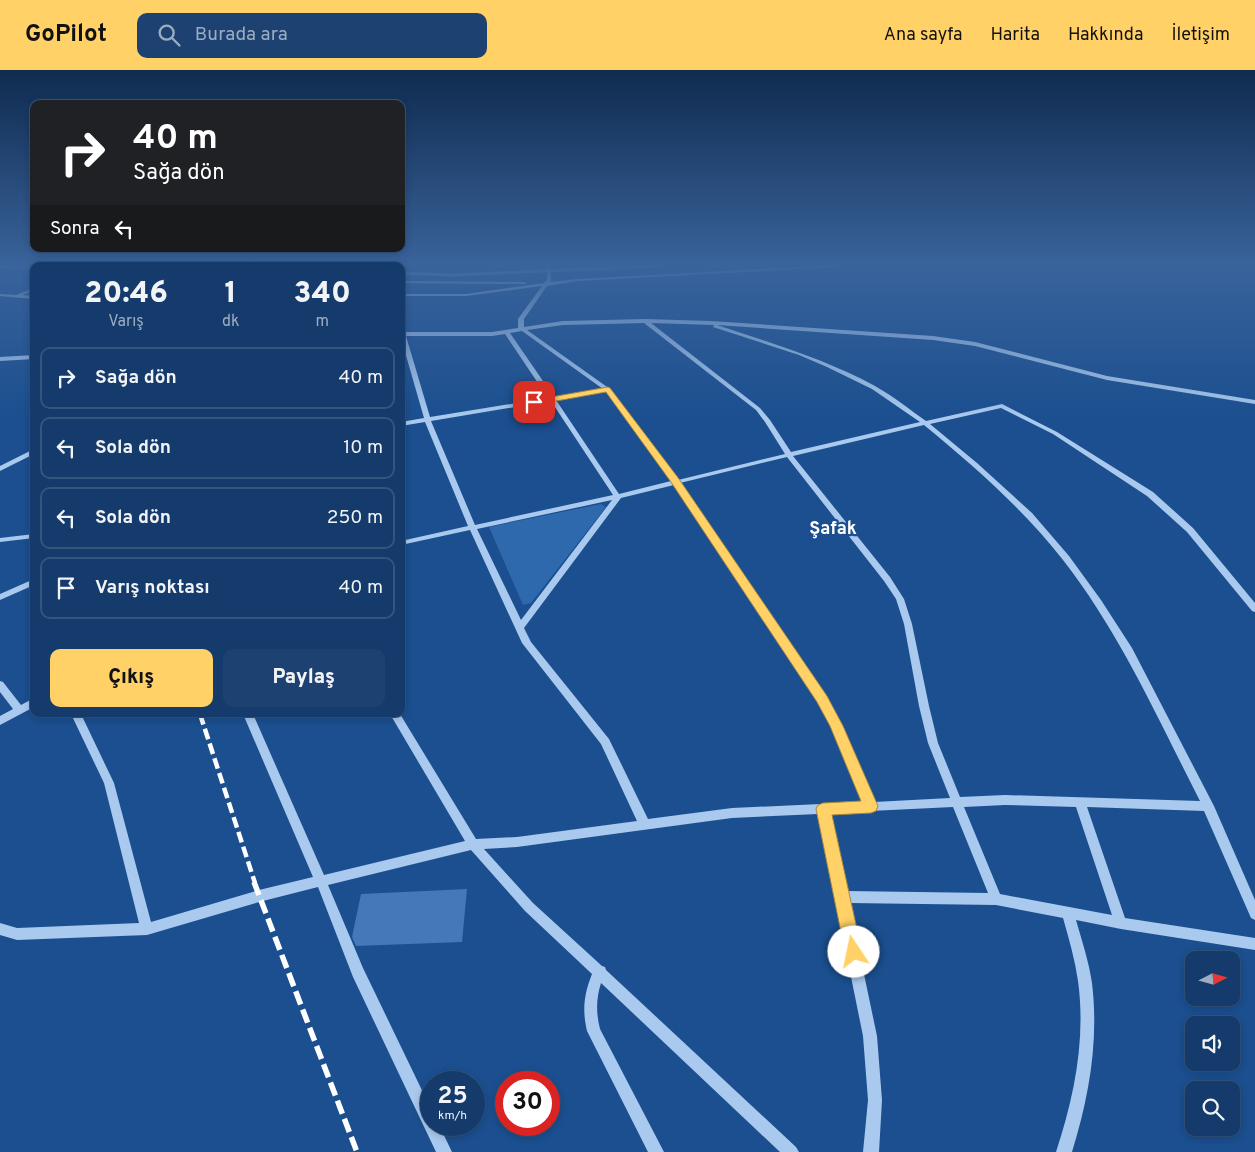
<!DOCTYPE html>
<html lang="tr">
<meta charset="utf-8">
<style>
:root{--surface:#143b6b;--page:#1d4271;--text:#f1f3f6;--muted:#9dadc1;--line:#33557e;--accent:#ffd166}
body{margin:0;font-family:Overpass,sans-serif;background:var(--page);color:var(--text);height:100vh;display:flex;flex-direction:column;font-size:19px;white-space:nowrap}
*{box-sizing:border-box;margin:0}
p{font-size:16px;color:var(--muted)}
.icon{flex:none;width:28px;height:28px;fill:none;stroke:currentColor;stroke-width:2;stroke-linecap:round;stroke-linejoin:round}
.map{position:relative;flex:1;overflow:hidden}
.panel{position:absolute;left:30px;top:192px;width:375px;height:455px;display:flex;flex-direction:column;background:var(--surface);border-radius:10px;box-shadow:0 2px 8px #0003,0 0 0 1px var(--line)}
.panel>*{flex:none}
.guide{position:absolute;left:30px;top:30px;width:375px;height:152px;border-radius:10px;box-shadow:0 2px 8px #0003,0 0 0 1px var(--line);background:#202124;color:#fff;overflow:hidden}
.needle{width:32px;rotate:84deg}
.fabs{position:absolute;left:1185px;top:881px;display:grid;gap:10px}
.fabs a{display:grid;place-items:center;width:55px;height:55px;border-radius:10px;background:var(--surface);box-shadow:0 2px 8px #0003,0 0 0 1px var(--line);font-size:25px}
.speed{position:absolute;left:420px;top:1001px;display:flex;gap:10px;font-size:25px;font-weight:700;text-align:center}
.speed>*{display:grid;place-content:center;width:65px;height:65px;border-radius:50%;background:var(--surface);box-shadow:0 2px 8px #0003,0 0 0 1px var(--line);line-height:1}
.speed small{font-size:12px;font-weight:400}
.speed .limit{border:8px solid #d22;background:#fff;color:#111}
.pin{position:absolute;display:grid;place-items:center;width:42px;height:42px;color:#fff;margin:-21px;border-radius:10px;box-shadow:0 2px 8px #0006}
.me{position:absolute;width:55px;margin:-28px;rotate:349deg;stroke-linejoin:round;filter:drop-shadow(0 0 4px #0008)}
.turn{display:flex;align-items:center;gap:18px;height:105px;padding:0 20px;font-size:22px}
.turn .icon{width:65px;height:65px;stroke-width:2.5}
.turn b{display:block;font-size:35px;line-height:42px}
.then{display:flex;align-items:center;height:48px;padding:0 20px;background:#0003;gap:10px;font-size:19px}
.eta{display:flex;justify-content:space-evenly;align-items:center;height:85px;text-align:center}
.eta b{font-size:30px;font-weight:800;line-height:35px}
.primary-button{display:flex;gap:10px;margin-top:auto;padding:10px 20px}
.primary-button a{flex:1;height:58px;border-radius:10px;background:var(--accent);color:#111;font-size:20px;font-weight:800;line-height:58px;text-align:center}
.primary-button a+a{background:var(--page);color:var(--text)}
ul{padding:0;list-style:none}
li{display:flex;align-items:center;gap:15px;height:62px;margin:0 10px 8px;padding:0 10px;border:2px solid var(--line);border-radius:10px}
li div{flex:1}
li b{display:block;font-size:19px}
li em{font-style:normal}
header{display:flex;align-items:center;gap:30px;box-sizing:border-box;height:70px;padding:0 25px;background:var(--accent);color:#111}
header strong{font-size:24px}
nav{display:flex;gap:28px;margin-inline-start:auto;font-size:18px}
.search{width:350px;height:45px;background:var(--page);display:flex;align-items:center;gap:12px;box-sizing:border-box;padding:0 18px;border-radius:10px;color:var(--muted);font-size:19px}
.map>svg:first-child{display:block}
</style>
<header>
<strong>GoPilot</strong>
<div class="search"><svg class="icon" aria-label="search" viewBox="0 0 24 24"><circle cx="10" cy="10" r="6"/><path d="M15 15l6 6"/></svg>Burada ara</div>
<nav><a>Ana sayfa</a><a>Harita</a><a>Hakkında</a><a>İletişim</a></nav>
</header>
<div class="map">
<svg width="1255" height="1082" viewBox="0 0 1255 1082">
<rect width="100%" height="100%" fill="#1b4f8f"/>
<polygon fill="#2e69ad" points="601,434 606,437 531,533 523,535 489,457"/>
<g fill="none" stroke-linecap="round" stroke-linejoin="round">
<g stroke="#9cc4f0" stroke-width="3">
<polyline points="232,196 242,196"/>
<polyline points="401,203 452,205 657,196"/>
</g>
</g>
<polygon fill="#4478b7" points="467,819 462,872 356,876 352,867 361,824"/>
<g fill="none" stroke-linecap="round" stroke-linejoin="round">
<g fill="#a9c9ee" fill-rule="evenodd">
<polygon points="0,196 34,197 34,199 0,198"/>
<path d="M547 196H551V210L550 212 578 209 815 196H840L838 197 578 211 547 216 524 249V257L563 251 645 249 711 251 933 266 975 272 1107 306 1255 330V334L1107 310 975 276 933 270 717 255C771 273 825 289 875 316 893 326 909 339 926 351L1002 334 1057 362 1153 422 1193 458 1255 533V542L1252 541 1187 462 1147 426 1053 364 1001 338 930 354 977 393 1032 443 1069 486 1101 530 1132 578 1214 736 1255 830V850L1251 848 1204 741 1087 737 1125 848 1255 868V880L1121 859 1076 850C1082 871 1089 892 1092 913 1099 971 1089 1027 1072 1082H1056C1074 1027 1086 970 1078 911 1075 890 1069 869 1063 848L996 835 849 833 877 966 882 1030 879 1082H863L868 1030 863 966 818 744 732 748 517 777 484 779 533 833 602 896 605 897 606 900 796 1077 799 1082H780L601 913C596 929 596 943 600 959L664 1082H648L587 961C582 940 584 924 592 904L525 841 471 780 328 815 363 898 431 1039V1055H439L452 1082H436L353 907 318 817 259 832 147 865 17 870 0 865V853L17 858 139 853 104 713 71 644H81L114 713 151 852 259 820 313 807 243 644H253L324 805 465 771 390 644H400L476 769 517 767 637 751 601 674 522 573 470 460 401 475V471L468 456 425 352 401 356V352L424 348 401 268V262H492L518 258V249L542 216 466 226H401V224H466L544 213 547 210ZM644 253 756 340 765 352 785 384 678 410 610 319 527 260 563 255ZM651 253 714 255 713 257 799 285 827 297 872 319 920 352 791 382 770 350 760 338ZM522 261 603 319 554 327 510 263ZM505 264 548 328 430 347 406 266H492ZM606 322 671 411 619 424 556 330ZM551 331 613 425 475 455 431 351ZM924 355C974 396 1023 439 1063 490 1120 563 1158 649 1200 731L1005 725 960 727 938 673 929 636 912 554 904 529 890 507 793 386ZM787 387 884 511 896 529 904 554 919 636 928 673 950 728 874 732 842 656 825 626 680 413ZM674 415 818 631 832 656 863 732 732 738 648 749 609 669 531 572 524 558 621 428ZM612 430 521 550 477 459ZM1005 735 1076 737 1112 845 1000 824 964 737ZM953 737 988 823 846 821 829 743Z"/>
<polygon points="401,211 525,212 527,213 525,214 401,213"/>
<polygon points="34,218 34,221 22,225 34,226 34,229 0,226 0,224 16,225"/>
<polygon points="34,285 34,289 0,291 0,287"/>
<polygon points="34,379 34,384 0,401 0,396"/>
<polygon points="34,464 34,468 0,472 0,468"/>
<polygon points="34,509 34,515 0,530 0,524"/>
<polygon points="0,611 3,612 21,635 34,628 34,637 0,655 0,646 13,639 0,622"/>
</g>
<polyline stroke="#fff" stroke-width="4.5" stroke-dasharray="11 4.5" stroke-linecap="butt" points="200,644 255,813"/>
<polyline stroke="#fff" stroke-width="5.5" stroke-dasharray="14 5.5" stroke-linecap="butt" points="254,812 357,1082"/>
</g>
<linearGradient id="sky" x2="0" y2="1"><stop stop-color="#0f2b4f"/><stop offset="0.56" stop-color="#39639b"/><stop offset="1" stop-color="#39639b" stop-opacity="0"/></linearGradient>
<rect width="1255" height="347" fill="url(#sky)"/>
<polygon fill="#ffd166" stroke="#a68842" points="608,317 610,318 679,409 827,626 843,656 878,736 876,741 871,743 832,745 862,882 860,887 854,890 848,887 845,882 816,739 818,735 823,733 861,731 830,656 817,632 671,412 606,322 534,335 530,332 534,330"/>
<g text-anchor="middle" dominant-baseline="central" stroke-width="4.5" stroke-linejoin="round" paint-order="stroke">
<g font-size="18" font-weight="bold" fill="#fff" stroke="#1b4f8f">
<text x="833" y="459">Şafak</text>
</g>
</g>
</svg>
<div class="fabs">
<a><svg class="needle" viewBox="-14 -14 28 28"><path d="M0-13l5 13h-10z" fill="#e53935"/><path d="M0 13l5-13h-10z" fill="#9dadc1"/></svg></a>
<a><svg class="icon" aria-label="sound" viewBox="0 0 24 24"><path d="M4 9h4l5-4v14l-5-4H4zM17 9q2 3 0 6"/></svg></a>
<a><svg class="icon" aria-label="search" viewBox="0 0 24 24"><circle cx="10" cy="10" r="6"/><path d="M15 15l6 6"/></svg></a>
</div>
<div class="speed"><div>25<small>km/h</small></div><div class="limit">30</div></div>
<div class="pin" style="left:534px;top:332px;background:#d93025"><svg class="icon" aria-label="arrive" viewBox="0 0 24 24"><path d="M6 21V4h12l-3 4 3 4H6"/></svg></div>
<svg class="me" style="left:854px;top:882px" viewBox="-20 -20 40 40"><circle r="19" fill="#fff"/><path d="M0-13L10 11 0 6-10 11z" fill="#ffd166"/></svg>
<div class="guide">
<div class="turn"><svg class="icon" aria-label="right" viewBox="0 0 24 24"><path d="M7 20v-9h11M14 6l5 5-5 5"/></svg><div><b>40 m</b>Sağa dön</div></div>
<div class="then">Sonra<svg class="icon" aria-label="left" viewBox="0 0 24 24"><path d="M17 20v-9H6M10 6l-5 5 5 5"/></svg></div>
</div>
<section class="panel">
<div class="eta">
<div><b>20:46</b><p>Varış</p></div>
<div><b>1</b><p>dk</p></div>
<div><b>340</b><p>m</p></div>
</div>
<ul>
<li><svg class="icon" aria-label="right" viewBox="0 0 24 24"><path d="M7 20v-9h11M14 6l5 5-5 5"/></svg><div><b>Sağa dön</b></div><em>40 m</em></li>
<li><svg class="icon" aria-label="left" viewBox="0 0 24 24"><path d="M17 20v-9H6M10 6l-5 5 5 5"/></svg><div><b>Sola dön</b></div><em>10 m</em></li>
<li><svg class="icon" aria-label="left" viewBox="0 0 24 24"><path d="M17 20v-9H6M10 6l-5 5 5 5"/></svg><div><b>Sola dön</b></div><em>250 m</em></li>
<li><svg class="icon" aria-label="arrive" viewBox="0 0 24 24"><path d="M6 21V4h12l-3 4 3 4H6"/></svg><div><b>Varış noktası</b></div><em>40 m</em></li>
</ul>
<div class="primary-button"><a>Çıkış</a><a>Paylaş</a></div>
</section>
</div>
